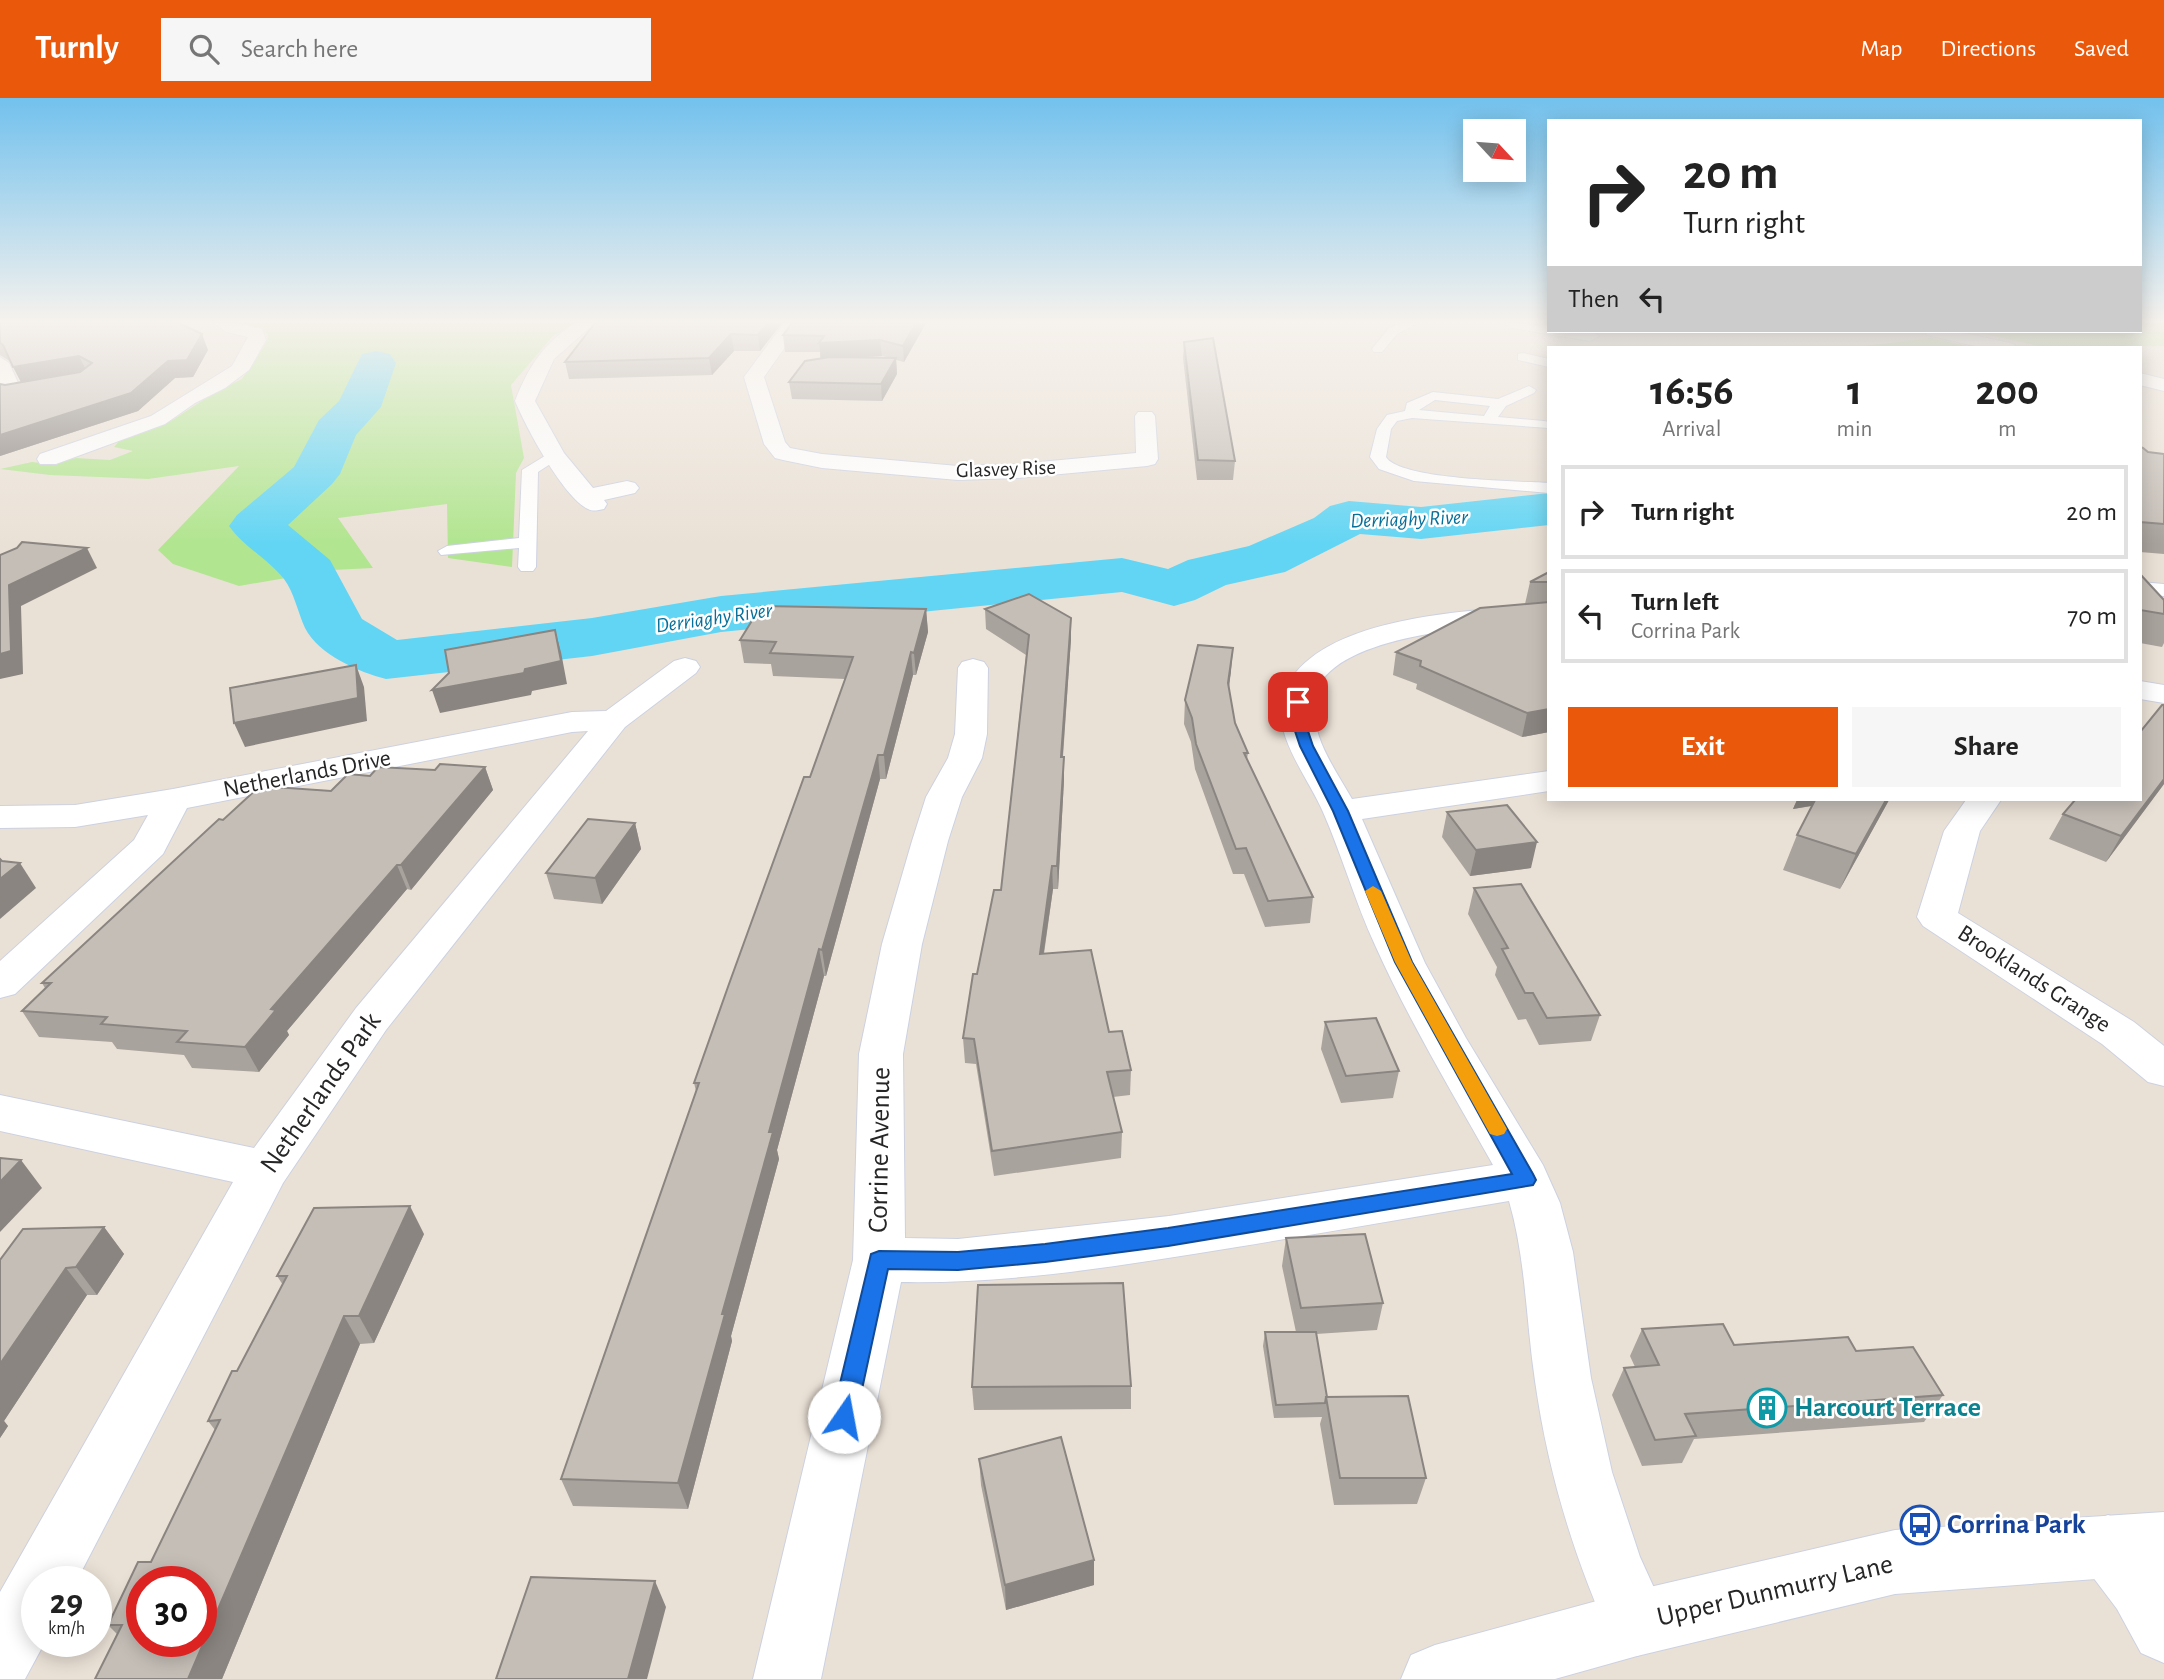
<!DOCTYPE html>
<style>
:root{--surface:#fff;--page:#f6f6f6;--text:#222;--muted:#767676;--line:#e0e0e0;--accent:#ea580c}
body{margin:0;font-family:"Alegreya Sans",sans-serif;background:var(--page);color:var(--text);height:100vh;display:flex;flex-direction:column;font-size:26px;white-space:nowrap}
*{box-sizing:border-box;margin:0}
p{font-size:23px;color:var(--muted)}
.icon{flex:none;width:38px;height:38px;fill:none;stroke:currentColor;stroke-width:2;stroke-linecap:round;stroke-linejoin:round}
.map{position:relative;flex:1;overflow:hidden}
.details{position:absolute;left:1547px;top:248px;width:595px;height:455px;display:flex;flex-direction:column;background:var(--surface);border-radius:0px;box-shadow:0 4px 18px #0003}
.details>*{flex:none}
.top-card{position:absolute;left:1547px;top:21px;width:595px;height:214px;border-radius:0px;box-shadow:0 4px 18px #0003;background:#fff;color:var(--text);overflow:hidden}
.needle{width:46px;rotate:116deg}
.controls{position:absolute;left:1463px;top:21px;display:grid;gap:14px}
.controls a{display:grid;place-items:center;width:63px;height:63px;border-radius:0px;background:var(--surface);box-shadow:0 4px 18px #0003;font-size:35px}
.speed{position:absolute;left:21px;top:1468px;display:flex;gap:14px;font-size:35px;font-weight:700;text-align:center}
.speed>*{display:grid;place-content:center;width:91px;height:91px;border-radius:50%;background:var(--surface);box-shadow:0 4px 18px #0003;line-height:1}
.speed small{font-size:18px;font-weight:400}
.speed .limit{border:10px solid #d22;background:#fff;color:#111}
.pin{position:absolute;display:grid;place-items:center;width:60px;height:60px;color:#fff;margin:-30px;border-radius:14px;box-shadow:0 4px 10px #0006}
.me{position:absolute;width:77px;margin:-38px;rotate:12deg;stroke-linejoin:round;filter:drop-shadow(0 0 5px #0008)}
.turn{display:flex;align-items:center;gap:24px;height:147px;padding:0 21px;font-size:32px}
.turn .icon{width:91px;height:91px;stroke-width:2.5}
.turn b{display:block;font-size:49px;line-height:60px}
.then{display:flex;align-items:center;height:66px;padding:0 21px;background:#0003;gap:14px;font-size:26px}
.eta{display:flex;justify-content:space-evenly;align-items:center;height:119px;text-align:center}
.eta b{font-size:42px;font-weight:700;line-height:49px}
.primary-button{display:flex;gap:14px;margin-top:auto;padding:14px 21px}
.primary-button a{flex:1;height:80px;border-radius:0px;background:var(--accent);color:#fff;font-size:28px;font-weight:700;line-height:80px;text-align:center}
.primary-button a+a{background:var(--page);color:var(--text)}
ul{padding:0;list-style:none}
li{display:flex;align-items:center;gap:21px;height:94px;margin:0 14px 10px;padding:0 7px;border:4px solid var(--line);border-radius:0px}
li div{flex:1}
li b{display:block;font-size:26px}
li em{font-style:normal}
header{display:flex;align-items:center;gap:42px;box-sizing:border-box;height:98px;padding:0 35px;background:var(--accent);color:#fff}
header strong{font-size:33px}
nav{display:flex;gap:38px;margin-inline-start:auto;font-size:24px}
.search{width:490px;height:63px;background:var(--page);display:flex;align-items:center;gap:18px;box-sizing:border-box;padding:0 24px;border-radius:0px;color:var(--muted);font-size:26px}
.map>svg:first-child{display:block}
</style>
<header>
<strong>Turnly</strong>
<div class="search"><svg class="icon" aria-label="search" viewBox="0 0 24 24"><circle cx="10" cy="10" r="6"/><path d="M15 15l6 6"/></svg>Search here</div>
<nav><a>Map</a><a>Directions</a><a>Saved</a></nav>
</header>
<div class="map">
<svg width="2164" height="1581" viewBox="0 0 2164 1581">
<rect width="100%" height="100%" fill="#eae1d6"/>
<g fill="#b1e58f">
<polygon points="238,225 576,225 553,238 511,287 524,360 516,375 512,469 448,460 447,406 338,420 373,470 332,472 239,488 173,466 158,452 239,368 148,381 50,377 0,371 32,364 49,366 76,360 110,362 133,353 114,349 121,341 171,323 211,297 242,281 267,243 268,236"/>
<polygon points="2140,225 2164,225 2164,248 2047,250 1972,233 2140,233"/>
<polygon points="1932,240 1975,250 1847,250"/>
</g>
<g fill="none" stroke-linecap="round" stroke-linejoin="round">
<path fill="#62d5f4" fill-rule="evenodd" d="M376 253 390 256 396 265 381 309 356 337 340 376 332 386 288 427 330 462 362 521 397 542 592 520 721 498 1122 460 1168 471 1188 462 1249 448 1314 420 1330 408 1349 403 1421 409 1549 395V427L1421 441 1360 436 1285 474 1226 487 1195 502 1174 508 1122 494 721 534 592 558 386 581C359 574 319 557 305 530 298 515 294 494 284 481 268 461 244 449 229 428L237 417 294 369 319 322 339 303 362 256Z"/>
<defs>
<g id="service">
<polygon points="1403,225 1418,225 1397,236 1382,254 1374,254 1372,251 1389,230"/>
<polygon points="1523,255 1549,261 1549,269 1518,262 1518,256"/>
<path d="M1529 288 1536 292 1534 295 1506 308 1498 319 1544 323 1549 324V330L1412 320 1397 323 1391 331 1386 359C1400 382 1519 383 1549 385V395L1414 383 1379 371 1370 359 1377 331 1387 317 1405 313 1407 305 1433 294 1498 301ZM1435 302 1490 308 1484 318 1419 312Z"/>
<polygon points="553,353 561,358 558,361 538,374 536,469 533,473 521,473 518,469 519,450 441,457 438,453 447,448 519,440 522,372"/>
<polygon points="2140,484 2164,486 2164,498 2140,496"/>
</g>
<g id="minor">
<polygon points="214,225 235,225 262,231 266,242 249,272 225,290 195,305 165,326 56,366 40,366 37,361 40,356 151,318 232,268 248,239 226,234"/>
<path d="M575 225H595L554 261 535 303 564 355 593 390 627 383 635 385 639 390 635 395 604 402 607 406 604 411C598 412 593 414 588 411 563 399 526 329 515 303 528 269 544 245 575 225Z"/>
<polygon points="784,225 802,225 764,279 785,344 790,350 822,356 958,368 1018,366 1136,355 1135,318 1138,314 1152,314 1155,318 1158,361 1155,366 1147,368 1018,380 958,382 822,370 783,362 775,360 764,346 744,279"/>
<polygon points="1503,225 1549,227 1549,233 1591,233 1599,238 1590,243 1512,230"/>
<path d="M0 259 9 265 20 289 54 283 61 285 64 289 61 293C45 297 22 304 6 300L0 289Z"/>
<path d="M1549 507V523C1496 528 1322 533 1314 603 1311 639 1335 671 1352 701L1549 673V693L1362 721 1425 865 1466 940 1543 1067 1560 1105 1573 1154 1591 1280 1612 1374 1640 1459 1670 1525 1660 1548 1637 1558 1614 1548C1575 1463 1548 1376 1535 1283 1526 1223 1526 1162 1509 1103 1419 1118 1328 1134 1237 1149 1126 1167 1014 1186 901 1184L821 1581H753L853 1162 859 956 882 846 912 743 926 699 948 660 955 636 958 570 962 564 973 561 984 564 988 570 987 636 982 660 962 699 948 743 922 846 903 956 905 1140 958 1141 1169 1118 1493 1067C1452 994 1409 923 1375 847 1355 804 1342 757 1323 714 1307 676 1264 629 1288 586 1327 516 1478 512 1549 507Z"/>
<polygon points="685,560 696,563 700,569 696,575 625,629 386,932 283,1085 76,1484 37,1484 37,1544 45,1544 25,1581 0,1581 0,1494 233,1084 0,1033 0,997 254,1050 356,910 588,633 572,634 187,710 163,756 15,896 0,900 0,863 134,742 148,717 75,729 0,730 0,708 75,707 173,691 572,614 606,613 674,563"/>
<polygon points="2140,583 2164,587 2164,605 2140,601"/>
<polygon points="1966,702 2001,702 1980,733 1958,815 2134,924 2164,948 2164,988 2148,984 2102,946 1923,828 1917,819 1944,733"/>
<polygon points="2108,1417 2130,1426 2164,1467 2164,1565 2141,1555 2117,1511 2086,1470 2077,1448 2086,1426"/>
</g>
<polygon id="tertiary" points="2164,1414 2164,1476 1895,1496 1637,1558 1555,1581 1401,1581 1411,1557 1435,1547 1637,1492 1895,1432"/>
<g id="secondary">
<polygon points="1924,233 1955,233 2014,246 2016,250 1984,250 1927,237"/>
<polygon points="2140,275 2164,281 2164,293 2140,287"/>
</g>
</defs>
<use href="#service" stroke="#ccd1e1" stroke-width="2"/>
<use href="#minor" stroke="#ccd1e1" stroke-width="2"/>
<use href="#tertiary" stroke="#ccd1e1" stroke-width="2"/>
<use href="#secondary" stroke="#ccd1e1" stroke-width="2"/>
<use href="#service" fill="#fff" fill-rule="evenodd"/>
<use href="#minor" fill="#fff" fill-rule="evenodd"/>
<use href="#tertiary" fill="#fff" fill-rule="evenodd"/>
<use href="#secondary" fill="#fff" fill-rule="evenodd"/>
</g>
<g fill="#a9a39d" fill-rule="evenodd">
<polygon points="0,225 208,252 193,279 175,280 138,313 0,358 0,286 5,287 21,284 11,264 0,257"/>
<polygon points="595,225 782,225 760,253 734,253 712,277 569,281 565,264"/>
<path d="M926 225 904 264 896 262 897 276 882 303 792 301 789 284 820 260V254H785L783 237ZM882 258 887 259H862Z"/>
<polygon points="1184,244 1235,363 1233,382 1197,382 1183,260"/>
<polygon points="2140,349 2148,354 2164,356 2164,456 2140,454"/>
<polygon points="1549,474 1549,634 1522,639 1416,591 1417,586 1393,577 1396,554 1525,506 1530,484"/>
<polygon points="2140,476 2164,502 2164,545 2162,549 2140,545"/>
<polygon points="926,511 928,534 916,577 913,577 886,681 880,681 826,878 824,878 777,1052 779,1061 731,1238 732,1243 688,1411 573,1408 561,1381 696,993 694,985 810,679 845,581 773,578 771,566 744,565 740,542"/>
<polygon points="985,511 1071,541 1063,659 1064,682 1058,791 1053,791 1044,856 1109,934 1131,972 1130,997 1113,999 1122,1034 1121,1060 994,1078 976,966 965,965 963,940 977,876 1001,792 1026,557 986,531"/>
<polygon points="1231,573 1229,590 1235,625 1248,655 1247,661 1313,799 1310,825 1265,829 1244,776 1233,776 1195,671 1191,644 1184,626 1185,602"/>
<polygon points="485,669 493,692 411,792 407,791 287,933 289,937 259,974 192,970 184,957 117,951 112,944 39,939 22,913 45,890 42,885 223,722 331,693 370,678"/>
<polygon points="2164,686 2106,764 2049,741 2063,716 2140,702"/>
<polygon points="1797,702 1889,702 1840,791 1783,772 1797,737 1812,708 1793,711"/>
<polygon points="1447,714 1531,770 1470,778 1442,739"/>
<polygon points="635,725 641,751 602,806 554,801 546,775"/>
<polygon points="1474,790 1600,917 1591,943 1539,947 1526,921 1518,922 1495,877 1497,869 1468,816"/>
<polygon points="1325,924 1399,973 1393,1000 1341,1005 1321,951"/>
<polygon points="104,1129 124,1156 97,1197 87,1197 4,1323 8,1328 0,1340 0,1162"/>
<polygon points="424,1136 374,1245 360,1246 222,1581 95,1581 117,1536 108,1527 151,1464 215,1332 208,1323 237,1273 283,1187 277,1178"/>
<polygon points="1286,1140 1383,1205 1377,1232 1316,1236 1327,1299 1426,1380 1417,1406 1334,1407 1320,1326 1322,1319 1274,1320 1263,1248 1265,1234 1296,1234 1282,1168"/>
<polygon points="1642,1231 1734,1247 1856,1253 1943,1297 1924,1324 1694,1341 1682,1365 1642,1368 1612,1297 1624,1270 1635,1269 1630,1258"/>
<polygon points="1131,1288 1131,1311 974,1312 972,1289"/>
<polygon points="979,1361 1094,1462 1094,1487 1006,1512 981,1387"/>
</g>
<g fill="#8a8580">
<polygon points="768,225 782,225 760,253 758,237"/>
<polygon points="916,225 926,225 904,264 903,248"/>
<polygon points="202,236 208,252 193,279 175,280 138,313 0,358 0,337"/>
<polygon points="731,236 734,253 712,277 709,260"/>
<polygon points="880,242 882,258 821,262 819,245"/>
<polygon points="79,258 87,274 22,286 13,269"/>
<polygon points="896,260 897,276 882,303 881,286"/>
<polygon points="87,450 97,470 21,508 23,576 0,581 0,556 9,487"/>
<polygon points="926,511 928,534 916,577 914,555"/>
<polygon points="1071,520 1071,541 1061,682 1061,659"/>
<polygon points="555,532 561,554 567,586 532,593 531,597 440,615 432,592"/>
<polygon points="1233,550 1231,573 1226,608 1228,585"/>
<polygon points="911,554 913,577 886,681 884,657"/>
<polygon points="356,567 364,589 367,623 245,649 234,625"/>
<polygon points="1549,611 1549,634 1522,639 1527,615"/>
<polygon points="878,657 880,681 826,878 822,852"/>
<polygon points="1064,659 1064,682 1058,791 1057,768"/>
<polygon points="485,669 493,692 411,792 401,767"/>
<polygon points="2164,681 2164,686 2106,764 2121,738"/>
<polygon points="1797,702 1818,702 1816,707 1793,711"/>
<polygon points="1886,702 1889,702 1840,791 1856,756"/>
<polygon points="635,725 641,751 602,806 595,780"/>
<polygon points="1537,744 1531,770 1470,778 1476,752"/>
<polygon points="20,765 36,790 0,821 0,781"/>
<polygon points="397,767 407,791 287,933 289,937 259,974 245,949 271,911"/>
<polygon points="1052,768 1053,791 1040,880 1040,856"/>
<polygon points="819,851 824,878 777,1052 779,1061 731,1238 732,1243 688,1411 678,1385 769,1034"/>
<polygon points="21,1062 42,1090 0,1134 0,1084"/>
<polygon points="410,1108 424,1136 374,1245 359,1218"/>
<polygon points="104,1129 124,1156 97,1197 76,1169"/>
<polygon points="66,1170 87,1197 4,1323 8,1328 0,1340 0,1266"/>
<polygon points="344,1218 360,1246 222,1581 188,1581"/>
<polygon points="1094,1462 1094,1487 1006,1512 1005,1487"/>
<polygon points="655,1483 666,1509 647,1581 628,1581"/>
</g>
<g fill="#c5beb7" stroke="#8a8580" stroke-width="2" fill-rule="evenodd">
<polygon points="0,225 179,225 202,236 187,262 168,263 131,295 0,337 0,286 5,287 80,274 92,265 79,258 13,269 3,247 0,245"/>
<polygon points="595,225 768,225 758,237 731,236 709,260 565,264"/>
<polygon points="792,225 916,225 903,248 880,242 819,245 824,238 783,237"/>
<polygon points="1213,240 1235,363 1198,362 1184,244"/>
<polygon points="830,259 896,260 881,286 789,284 805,263"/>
<polygon points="2140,349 2143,350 2148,354 2164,356 2164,426 2140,424"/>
<polygon points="22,444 87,450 9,487 11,553 0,556 0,457 17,450"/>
<polygon points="1549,474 1549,484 1530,484"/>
<polygon points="2140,476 2164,502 2164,516 2140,512"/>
<polygon points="1029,496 1071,520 1061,659 1064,659 1057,768 1052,768 1040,856 1091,852 1109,934 1122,933 1131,972 1107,974 1122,1034 992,1053 974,941 963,940 973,876 977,876 994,792 1001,792 1029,537 985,511"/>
<polygon points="1549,504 1549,611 1527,615 1420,568 1421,563 1396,554 1480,510"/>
<polygon points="761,508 926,511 914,555 911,554 884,657 878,657 822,852 819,851 769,1034 773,1034 722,1216 725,1216 678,1385 561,1381 699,985 694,985 729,886 804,679 810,679 853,559 770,555 776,544 740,542"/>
<polygon points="555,532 561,563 525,571 524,575 432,592 449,575 445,552"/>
<polygon points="1198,547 1233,550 1228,585 1235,625 1248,655 1244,655 1313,799 1268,803 1246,750 1236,751 1196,646 1192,620 1185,602"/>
<polygon points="356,567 358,600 234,625 230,590"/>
<polygon points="2162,607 2164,607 2164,681 2121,738 2063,716 2075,702 2140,702 2140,634"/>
<polygon points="440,666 485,669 401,767 397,767 271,911 276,912 245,949 177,944 187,933 101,926 107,919 22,913 51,885 42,885 219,721 223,722 260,688 331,693 348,676 370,678 378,669 435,672"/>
<polygon points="1815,702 1886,702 1856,756 1797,737"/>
<polygon points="1507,707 1537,744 1476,752 1447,714"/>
<polygon points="588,721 635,725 595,780 546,775"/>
<polygon points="0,761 2,763 20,765 0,781"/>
<polygon points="1521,786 1600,917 1547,920 1533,895 1525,895 1502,851 1508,850 1474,790"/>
<polygon points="1376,920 1399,973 1346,978 1325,924"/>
<polygon points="0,1060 21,1062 0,1084"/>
<path d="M410 1108 359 1218H344L188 1581H95L122 1527H108L138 1464H151L220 1322 208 1323 232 1273H237L287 1178H277L314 1110ZM142 1484H201V1544H142Z"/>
<polygon points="104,1129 76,1169 66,1170 0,1266 0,1162 23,1131"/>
<polygon points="1365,1136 1383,1205 1301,1210 1286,1140"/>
<polygon points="1123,1185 1131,1288 972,1289 978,1187"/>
<polygon points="1723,1226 1734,1247 1848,1239 1856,1253 1913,1249 1943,1297 1685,1316 1696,1338 1655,1342 1624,1270 1659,1267 1642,1231"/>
<polygon points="1265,1234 1316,1234 1327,1299 1326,1299 1325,1305 1276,1307"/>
<polygon points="1408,1298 1426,1380 1340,1380 1326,1299"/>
<polygon points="1061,1339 1094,1462 1005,1487 979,1361"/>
<polygon points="531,1479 655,1483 628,1581 496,1581"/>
</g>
<linearGradient id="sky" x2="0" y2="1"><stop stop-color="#72c1ed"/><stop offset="0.5" stop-color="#f6f2ed"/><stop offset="1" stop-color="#f6f2ed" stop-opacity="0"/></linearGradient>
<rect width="2164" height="446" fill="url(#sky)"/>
<polygon fill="#1a73e8" stroke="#114b97" stroke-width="2" points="1298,600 1305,604 1305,624 1313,648 1348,713 1412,864 1533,1076 1536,1082 1533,1087 1168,1148 1045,1164 958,1172 888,1171 856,1319 853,1327 844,1330 836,1327 832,1319 871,1156 879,1153 958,1154 1045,1146 1168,1130 1512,1076 1395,864 1333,713 1300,648 1292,624 1292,604"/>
<polygon fill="#f59e0b" points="1373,788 1381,793 1412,864 1507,1031 1504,1036 1497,1038 1490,1036 1395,864 1365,793"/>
<defs>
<symbol id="building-ring" viewBox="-11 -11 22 22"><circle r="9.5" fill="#fff" stroke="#0f9aa8" stroke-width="1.5"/><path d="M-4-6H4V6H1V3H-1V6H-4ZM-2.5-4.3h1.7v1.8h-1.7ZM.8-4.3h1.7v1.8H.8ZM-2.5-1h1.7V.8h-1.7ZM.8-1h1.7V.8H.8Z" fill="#0f9aa8"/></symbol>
<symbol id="bus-ring" viewBox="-11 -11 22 22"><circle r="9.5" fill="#fff" stroke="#1a4fb4" stroke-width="1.5"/><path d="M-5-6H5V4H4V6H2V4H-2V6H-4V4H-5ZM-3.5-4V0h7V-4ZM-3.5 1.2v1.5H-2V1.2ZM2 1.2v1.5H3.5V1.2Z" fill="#1a4fb4"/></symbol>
</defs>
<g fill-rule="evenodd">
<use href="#building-ring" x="1745" y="1288" width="44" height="44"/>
<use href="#bus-ring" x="1898" y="1405" width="44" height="44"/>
</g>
<g text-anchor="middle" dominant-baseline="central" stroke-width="5" stroke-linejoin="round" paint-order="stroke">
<g font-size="21" fill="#262626" stroke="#fff">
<text transform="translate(1006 371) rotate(-2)">Glasvey Rise</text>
</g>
<g font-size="21" font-style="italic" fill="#07709a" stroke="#fff">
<text transform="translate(1409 421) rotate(-2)">Derriaghy River</text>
<text transform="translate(714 520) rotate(-8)">Derriaghy River</text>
</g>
<g font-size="24" fill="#262626" stroke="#fff">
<text transform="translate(307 676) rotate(-11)">Netherlands Drive</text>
<text transform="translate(2034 881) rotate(33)">Brooklands Grange</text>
</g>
<g font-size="28" fill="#262626" stroke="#fff">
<text transform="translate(321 995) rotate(-55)">Netherlands Park</text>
<text transform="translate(880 1052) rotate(-89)">Corrine Avenue</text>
<text transform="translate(1775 1493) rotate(-13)">Upper Dunmurry Lane</text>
</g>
<g font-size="28" font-weight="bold" fill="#0d838f" stroke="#fff" text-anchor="start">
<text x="1794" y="1310">Harcourt Terrace</text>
</g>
<g font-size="28" font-weight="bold" fill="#164399" stroke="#fff" text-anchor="start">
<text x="1947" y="1427">Corrina Park</text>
</g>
</g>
</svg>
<div class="controls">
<a><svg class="needle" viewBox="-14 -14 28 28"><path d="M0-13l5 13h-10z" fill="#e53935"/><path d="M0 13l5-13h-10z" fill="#767676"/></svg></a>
</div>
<div class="speed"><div>29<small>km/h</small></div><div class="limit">30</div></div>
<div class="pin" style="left:1298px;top:604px;background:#d93025"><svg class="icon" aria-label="arrive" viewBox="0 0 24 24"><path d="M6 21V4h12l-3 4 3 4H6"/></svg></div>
<svg class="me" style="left:844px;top:1319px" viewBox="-20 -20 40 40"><circle r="19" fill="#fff"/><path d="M0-13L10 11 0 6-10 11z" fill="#1a73e8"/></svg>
<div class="top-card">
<div class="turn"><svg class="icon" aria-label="right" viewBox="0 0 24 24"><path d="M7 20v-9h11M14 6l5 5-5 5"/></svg><div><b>20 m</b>Turn right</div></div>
<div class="then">Then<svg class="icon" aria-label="left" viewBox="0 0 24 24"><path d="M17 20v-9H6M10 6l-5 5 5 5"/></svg></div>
</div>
<section class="details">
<div class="eta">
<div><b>16:56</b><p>Arrival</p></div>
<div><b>1</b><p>min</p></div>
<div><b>200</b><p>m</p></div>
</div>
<ul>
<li><svg class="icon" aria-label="right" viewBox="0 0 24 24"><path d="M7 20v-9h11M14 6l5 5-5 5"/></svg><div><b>Turn right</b></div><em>20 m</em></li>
<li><svg class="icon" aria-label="left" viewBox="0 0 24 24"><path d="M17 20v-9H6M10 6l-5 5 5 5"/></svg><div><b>Turn left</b><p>Corrina Park</p></div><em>70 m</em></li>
</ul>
<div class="primary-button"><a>Exit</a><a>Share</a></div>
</section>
</div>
